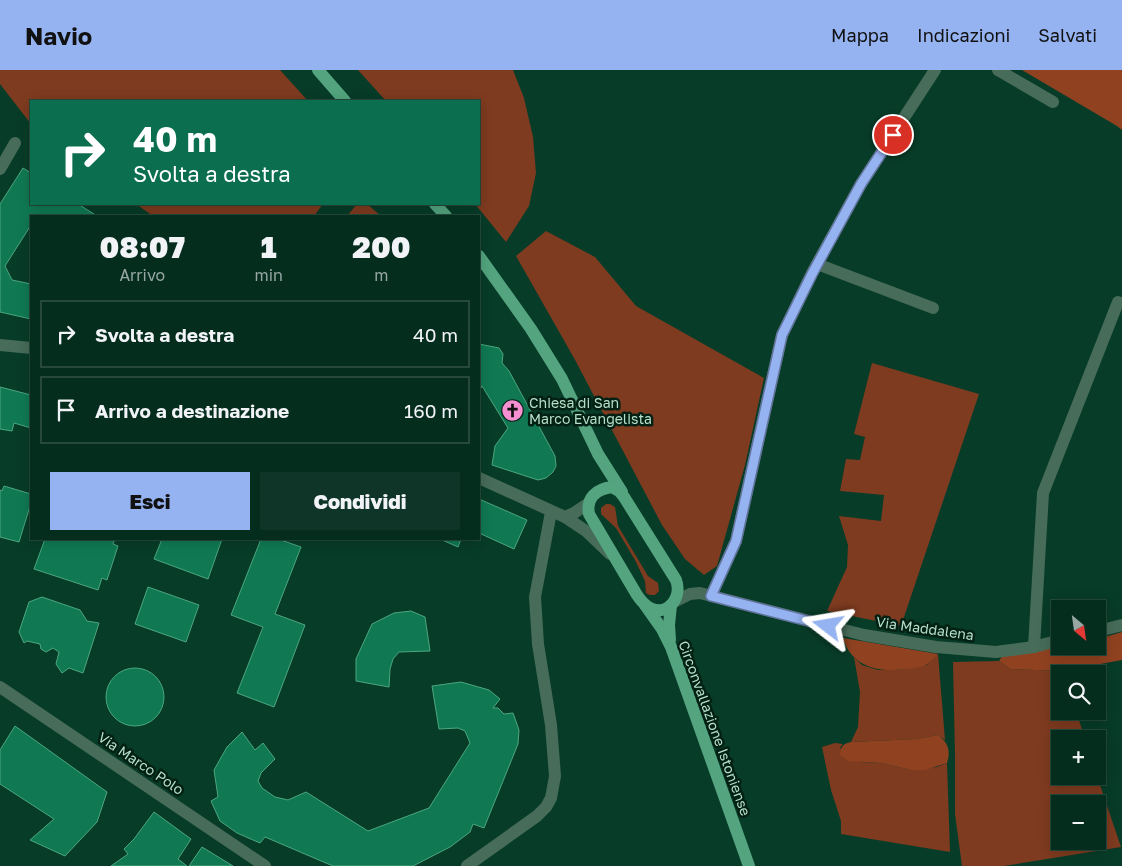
<!DOCTYPE html>
<html lang="it">
<meta charset="utf-8">
<style>
:root{--surface:#052d1e;--page:#0e3527;--text:#f1f3f6;--muted:#97a8a4;--line:#26493c;--accent:#95b2f1}
body{margin:0;font-family:"Golos Text",sans-serif;background:var(--page);color:var(--text);height:100vh;display:flex;flex-direction:column;font-size:19px;white-space:nowrap}
*{box-sizing:border-box;margin:0}
p{font-size:16px;color:var(--muted)}
.icon{flex:none;width:28px;height:28px;fill:none;stroke:currentColor;stroke-width:2;stroke-linecap:round;stroke-linejoin:round}
.map{position:relative;flex:1;overflow:hidden}
.drawer{position:absolute;left:30px;top:145px;width:450px;height:325px;display:flex;flex-direction:column;background:var(--surface);border-radius:0px;box-shadow:0 2px 12px #0003,0 0 0 1px var(--line)}
.drawer>*{flex:none}
.banner{position:absolute;left:30px;top:30px;width:450px;height:105px;border-radius:0px;box-shadow:0 2px 12px #0003,0 0 0 1px var(--line);background:#0b6e4f;color:#fff;overflow:hidden}
.needle{width:32px;rotate:151deg}
.fabs{position:absolute;left:1051px;top:530px;display:grid;gap:10px}
.fabs a{display:grid;place-items:center;width:55px;height:55px;border-radius:0px;background:var(--surface);box-shadow:0 2px 12px #0003,0 0 0 1px var(--line);font-size:25px}
.pin{position:absolute;display:grid;place-items:center;width:42px;height:42px;color:#fff;margin:-21px;border:2px solid #fff;border-radius:50%;box-shadow:0 1px 5px #0007}
.me{position:absolute;width:55px;margin:-28px;rotate:284deg;stroke-linejoin:round;filter:drop-shadow(0 0 4px #0008)}
.turn{display:flex;align-items:center;gap:18px;height:105px;padding:0 20px;font-size:22px}
.turn .icon{width:65px;height:65px;stroke-width:2.5}
.turn b{display:block;font-size:35px;line-height:42px}
.eta{display:flex;justify-content:space-evenly;align-items:center;height:85px;text-align:center}
.eta b{font-size:30px;font-weight:800;line-height:35px}
.button{display:flex;gap:10px;margin-top:auto;padding:10px 20px}
.button a{flex:1;height:58px;border-radius:0px;background:var(--accent);color:#111;font-size:20px;font-weight:800;line-height:58px;text-align:center}
.button a+a{background:var(--page);color:var(--text)}
ul{padding:0;list-style:none}
li{display:flex;align-items:center;gap:15px;height:68px;margin:0 10px 8px;padding:0 10px;border:2px solid var(--line);border-radius:0px}
li div{flex:1}
li b{display:block;font-size:19px}
li em{font-style:normal}
header{display:flex;align-items:center;gap:30px;box-sizing:border-box;height:70px;padding:0 25px;background:var(--accent);color:#111}
header strong{font-size:24px}
nav{display:flex;gap:28px;margin-inline-start:auto;font-size:18px}
.map>svg:first-child{display:block}
</style>
<header>
<strong>Navio</strong>
<nav><a>Mappa</a><a>Indicazioni</a><a>Salvati</a></nav>
</header>
<div class="map">
<svg width="1122" height="796" viewBox="0 0 1122 796">
<rect width="100%" height="100%" fill="#073c28"/>
<g fill="#7e3b1f" fill-rule="evenodd">
<polygon points="0,0 280,0 308,31 31,31 31,54 0,14"/>
<polygon points="358,0 513,0 524,28 533,67 536,103 529,136 506,172 475,134 479,134 479,31 386,31"/>
<polygon points="136,134 323,134 314,146 153,146"/>
<polygon points="357,134 367,134 381,146 347,146"/>
<polygon points="546,161 595,187 636,236 764,308 745,395 717,496 704,505 685,489 662,455 574,288 516,186"/>
<polygon points="872,293 979,324 901,556 827,541 847,497 848,475 839,446 881,451 884,425 840,421 846,389 860,390 865,367 854,364"/>
<polygon points="606,434 610,434 615,437 618,456 648,506 658,513 659,521 655,525 650,525 646,523 645,511 635,490 616,458 601,444 601,438"/>
<polygon points="938,584 945,670 938,665 917,669 851,672 858,657 860,622 854,587 862,595 878,600 898,600 927,595"/>
<path d="M999 591 1010 599 1062 601 1063 604H1060V641H1076L1085 669H1060V706H1097L1121 777 1004 796H962L955 744V685L953 592ZM1060 734H1098V771H1060Z"/>
<polygon points="835,673 843,674 840,678 861,692 882,693 911,700 937,697 947,693 950,782 841,764 841,751 831,720 822,677"/>
</g>
<g fill="#904220">
<polygon points="1022,0 1122,0 1122,60 1117,56"/>
<polygon points="1122,562 1122,590 1062,601 1010,599 999,591 1003,585 1060,576 1098,576 1098,569"/>
<path d="M843 568 938 584C934 588 930 593 926 595 920 598 912 598 906 599 880 603 851 597 843 568Z"/>
<path d="M938 665C948 672 951 681 947 693L925 700H911L882 693 848 691 840 685C841 676 843 674 851 672L917 669Z"/>
</g>
<g fill="#107953" stroke="#4ca77f">
<polygon points="23,98 31,103 31,134 78,134 97,146 31,146 31,155 5,196 12,210 31,214 31,249 0,242 0,134"/>
<polygon points="479,274 499,278 503,284 502,293 509,301 555,386 556,396 553,402 546,408 538,410 492,395 495,376 508,358 482,316 479,321"/>
<polygon points="0,317 31,325 31,358 14,353 12,361 0,359"/>
<polygon points="4,416 31,424 31,433 19,472 0,467 0,420 2,421"/>
<polygon points="479,429 527,450 514,479 479,463"/>
<polygon points="45,469 115,469 113,474 118,476 107,510 102,508 98,520 34,499"/>
<polygon points="162,469 222,469 208,509 154,489"/>
<polygon points="261,469 278,469 301,477 275,544 305,555 274,637 237,623 263,557 231,545"/>
<polygon points="440,469 461,469 458,477"/>
<polygon points="148,517 199,535 186,572 135,554"/>
<polygon points="42,527 80,540 87,551 99,553 83,603 69,598 62,603 56,594 59,582 53,578 46,582 41,579 40,574 27,571 24,573 19,562 29,532"/>
<polygon points="411,541 425,547 430,581 399,582 393,589 390,599 389,617 356,611 356,589 372,554 394,543"/>
<circle cx="135" cy="627" r="29"/>
<polygon points="461,612 489,620 500,629 493,638 498,638 504,644 513,643 519,660 518,674 484,758 473,754 470,762 450,777 413,796 333,796 265,767 260,773 237,763 220,751 211,731 218,727 214,700 227,677 242,662 255,680 263,673 275,689 261,703 258,711 262,718 275,727 288,730 306,722 368,761 429,738 470,673 465,661 458,658 439,659 432,616"/>
<polygon points="15,656 107,722 97,752 65,786 30,770 54,749 0,714 0,680"/>
<polygon points="154,742 191,769 178,789 187,796 111,796 128,784 124,779 134,769"/>
<polygon points="202,777 233,796 189,796"/>
</g>
<g fill="none" stroke-linecap="round" stroke-linejoin="round">
<g stroke="#476c59" stroke-width="12">
<polyline points="998,0 1053,32"/>
<polyline points="0,99 15,73"/>
<polyline points="817,194 933,238"/>
<polyline points="0,275 31,278"/>
<polyline points="479,408 565,447 586,461 610,484"/>
<polyline points="565,447 574,443 589,433"/>
<polyline points="711,526 736,471 782,265 812,203 861,114 935,0"/>
<polyline points="674,532 690,524 700,523 864,565 936,577 996,582 1034,577 1060,570"/>
<polyline points="1098,561 1122,555"/>
<polyline points="1034,577 1043,423 1118,232"/>
<polyline points="0,617 265,796"/>
<polyline points="467,796 537,746 546,737 551,728 555,706 551,655 538,574 535,527 551,442"/>
</g>
<g stroke="#53a47f" stroke-width="12">
<polyline points="318,0 345,31"/>
<polyline points="435,134 446,146"/>
<polyline points="479,186 531,259 562,309 598,384 622,422"/>
<path d="M612 417 619 421 624 427 676 510C682 526 670 545 652 539 645 536 641 531 637 525L589 444C586 428 596 419 612 417Z"/>
<polyline points="645,535 662,559 671,577 749,796"/>
<polyline points="670,570 669,555 671,535"/>
</g>
</g>
<g fill="none" stroke-linecap="round" stroke-linejoin="round">
<defs>
<polyline id="route" points="828,556 711,526 736,471 782,265 812,204 861,114 893,65"/>
</defs>
<use href="#route" stroke="#61749d" stroke-width="12"/>
<use href="#route" stroke="#95b2f1" stroke-width="9"/>
</g>
<defs>
<symbol id="church-disc" viewBox="-11 -11 22 22"><circle r="9.5" fill="#f690d1" stroke="#032014"/><path d="M-1.2-6h2.4v3.5h3.3v2.4h-3.3V6h-2.4V-.1h-3.3v-2.4h3.3Z" fill="#111"/></symbol>
</defs>
<g fill-rule="evenodd">
<use href="#church-disc" x="500" y="328" width="25" height="25"/>
</g>
<g text-anchor="middle" dominant-baseline="central" stroke-width="5" stroke-linejoin="round" paint-order="stroke">
<g font-size="14" fill="#b5dfc9" stroke="#032014" text-anchor="start">
<text x="529" y="332">Chiesa di San<tspan x="529" dy="16">Marco Evangelista</tspan></text>
</g>
<g font-size="14" fill="#b5dfc9" stroke="#032014">
<text transform="translate(925 558) rotate(8)">Via Maddalena</text>
<text transform="translate(715 658) rotate(70)">Circonvallazione Istoniense</text>
<text transform="translate(141 693) rotate(34)">Via Marco Polo</text>
</g>
</g>
</svg>
<div class="fabs">
<a><svg class="needle" viewBox="-14 -14 28 28"><path d="M0-13l5 13h-10z" fill="#e53935"/><path d="M0 13l5-13h-10z" fill="#97a8a4"/></svg></a>
<a><svg class="icon" aria-label="search" viewBox="0 0 24 24"><circle cx="10" cy="10" r="6"/><path d="M15 15l6 6"/></svg></a>
<a>+</a>
<a>−</a>
</div>
<div class="pin" style="left:893px;top:65px;background:#d93025"><svg class="icon" aria-label="arrive" viewBox="0 0 24 24"><path d="M6 21V4h12l-3 4 3 4H6"/></svg></div>
<svg class="me" style="left:828px;top:556px" viewBox="-20 -20 40 40"><path d="M0-17L14 15 0 8-14 15z" fill="#95b2f1" stroke="#fff" stroke-width="4"/></svg>
<div class="banner">
<div class="turn"><svg class="icon" aria-label="right" viewBox="0 0 24 24"><path d="M7 20v-9h11M14 6l5 5-5 5"/></svg><div><b>40 m</b>Svolta a destra</div></div>
</div>
<section class="drawer">
<div class="eta">
<div><b>08:07</b><p>Arrivo</p></div>
<div><b>1</b><p>min</p></div>
<div><b>200</b><p>m</p></div>
</div>
<ul>
<li><svg class="icon" aria-label="right" viewBox="0 0 24 24"><path d="M7 20v-9h11M14 6l5 5-5 5"/></svg><div><b>Svolta a destra</b></div><em>40 m</em></li>
<li><svg class="icon" aria-label="arrive" viewBox="0 0 24 24"><path d="M6 21V4h12l-3 4 3 4H6"/></svg><div><b>Arrivo a destinazione</b></div><em>160 m</em></li>
</ul>
<div class="button"><a>Esci</a><a>Condividi</a></div>
</section>
</div>
